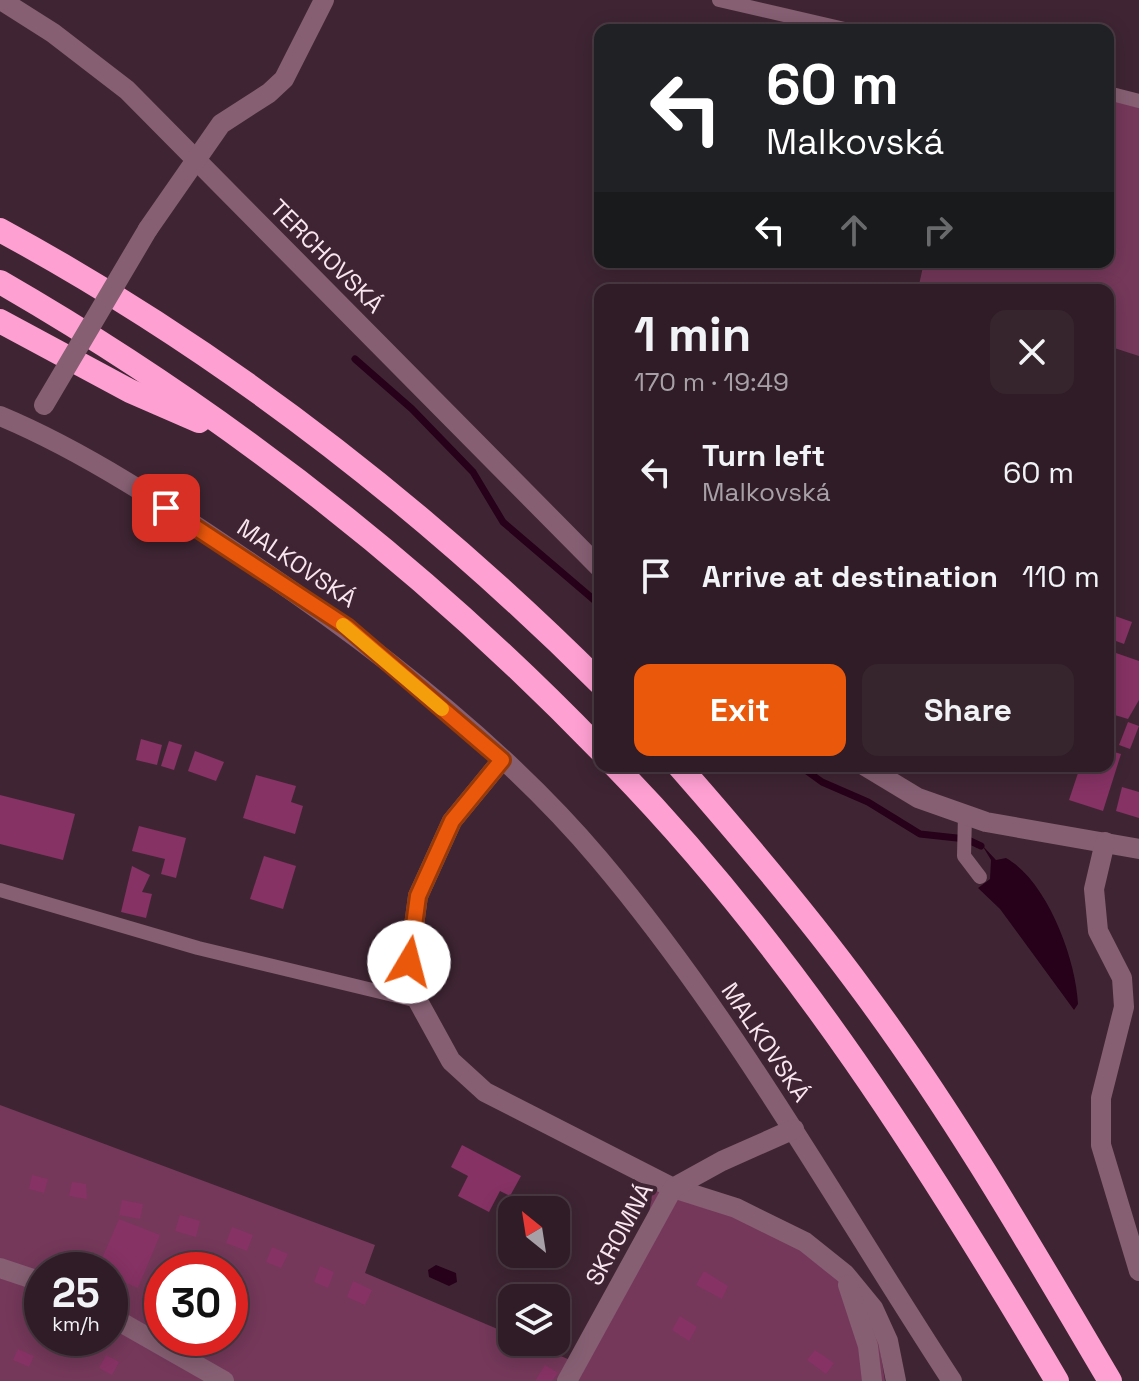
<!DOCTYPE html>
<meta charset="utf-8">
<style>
:root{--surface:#2f1c26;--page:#37252e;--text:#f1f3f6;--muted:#a7a1a7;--line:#4a3a43;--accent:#ea580c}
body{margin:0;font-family:"Space Grotesk",sans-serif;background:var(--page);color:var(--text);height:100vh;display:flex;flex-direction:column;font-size:30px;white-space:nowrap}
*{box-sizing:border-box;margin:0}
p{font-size:26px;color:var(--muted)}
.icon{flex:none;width:44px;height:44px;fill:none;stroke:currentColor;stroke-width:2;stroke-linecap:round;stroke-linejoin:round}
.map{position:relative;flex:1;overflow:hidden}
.drawer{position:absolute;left:594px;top:284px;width:520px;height:488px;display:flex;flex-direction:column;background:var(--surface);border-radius:16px;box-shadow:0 4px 20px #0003,0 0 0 2px var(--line)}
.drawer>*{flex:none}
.guide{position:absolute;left:594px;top:24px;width:520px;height:244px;border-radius:16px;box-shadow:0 4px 20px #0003,0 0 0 2px var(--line);background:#202124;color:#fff;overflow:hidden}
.needle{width:52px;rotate:330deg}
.tools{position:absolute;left:498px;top:1196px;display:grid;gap:16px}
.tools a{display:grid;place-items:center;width:72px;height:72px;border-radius:16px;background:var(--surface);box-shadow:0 4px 20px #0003,0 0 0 2px var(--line);font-size:40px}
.speed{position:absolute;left:24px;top:1252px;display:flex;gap:16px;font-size:40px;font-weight:700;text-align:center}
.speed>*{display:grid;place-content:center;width:104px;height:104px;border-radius:50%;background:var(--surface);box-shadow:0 4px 20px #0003,0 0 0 2px var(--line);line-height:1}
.speed small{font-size:20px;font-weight:400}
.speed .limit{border:12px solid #d22;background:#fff;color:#111}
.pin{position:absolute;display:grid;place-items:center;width:68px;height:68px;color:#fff;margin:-34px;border-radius:16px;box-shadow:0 4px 12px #0006}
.me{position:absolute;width:88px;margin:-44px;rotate:8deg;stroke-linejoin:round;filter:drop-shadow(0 0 6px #0008)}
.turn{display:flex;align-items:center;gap:28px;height:168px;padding:0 40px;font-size:36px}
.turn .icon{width:104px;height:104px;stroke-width:2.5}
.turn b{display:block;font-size:56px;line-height:68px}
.lanes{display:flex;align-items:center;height:76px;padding:0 40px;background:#0003;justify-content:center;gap:40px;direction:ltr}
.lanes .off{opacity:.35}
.round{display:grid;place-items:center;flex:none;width:84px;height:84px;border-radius:16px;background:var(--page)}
.headline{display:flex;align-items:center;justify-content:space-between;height:136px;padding:0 40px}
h1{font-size:48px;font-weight:600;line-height:60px}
.action{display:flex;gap:16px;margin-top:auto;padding:16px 40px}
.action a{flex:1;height:92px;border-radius:16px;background:var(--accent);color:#fff;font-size:32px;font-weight:600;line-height:92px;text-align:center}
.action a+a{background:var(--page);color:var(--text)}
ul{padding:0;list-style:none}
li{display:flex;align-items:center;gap:24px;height:104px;padding:0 40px}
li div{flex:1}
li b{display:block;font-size:30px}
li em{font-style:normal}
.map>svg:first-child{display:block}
</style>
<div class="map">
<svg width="1139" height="1381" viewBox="0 0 1139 1381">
<rect width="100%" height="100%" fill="#3f2533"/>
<g fill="#75385a" fill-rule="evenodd">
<polygon points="1108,93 1139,101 1139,356 1108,346 1108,290 934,290 919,285 924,262 1108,262"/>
<path d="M0 1105 375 1245 365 1273 512 1335V1342H528L570 1360 648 1220 653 1189 770 1222 849 1289 876 1324 885 1381H0ZM42 1270H110V1338H42ZM162 1270H230V1338H162Z"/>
</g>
<g fill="#270019">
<path d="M982 845 996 860 1006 858C1047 881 1076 959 1078 1004L1074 1010 1000 909 978 888 990 879 991 860Z"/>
<polygon points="436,1265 456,1273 457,1282 449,1286 429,1277 428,1270"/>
</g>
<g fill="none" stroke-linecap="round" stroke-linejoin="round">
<g stroke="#270019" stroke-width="7">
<polyline points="355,359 412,409 473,472 503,522 600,605"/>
<polyline points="800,766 822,782 868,802 920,834 966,839 981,846"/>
</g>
</g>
<g fill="#863264">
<polygon points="1115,616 1132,622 1124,644 1108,638"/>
<polygon points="1116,653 1139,661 1139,700 1128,719 1108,713 1108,676"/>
<polygon points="1128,722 1139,726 1130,749 1119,745"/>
<polygon points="141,739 162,745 157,765 136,760"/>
<polygon points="169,741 182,745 174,770 161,766"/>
<polygon points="1108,750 1121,754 1103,811 1069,800 1078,773 1072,771 1074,766 1108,766"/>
<polygon points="195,751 224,762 216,781 188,771"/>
<polygon points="256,775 296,786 291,802 303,806 295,834 243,818"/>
<polygon points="1122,787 1139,792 1139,818 1116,811"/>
<polygon points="0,795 75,814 63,860 0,844"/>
<polygon points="139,826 186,838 176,878 161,874 165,859 132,851"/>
<polygon points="264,856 296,866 283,909 250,899"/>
<polygon points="132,866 150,875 142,892 152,894 146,918 121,912"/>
<polygon points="462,1145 521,1176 510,1196 500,1191 489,1212 458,1196 468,1176 451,1167"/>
<polygon points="32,1175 48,1179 44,1193 29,1189"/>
<polygon points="72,1182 86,1184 87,1199 69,1196"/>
<polygon points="122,1200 143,1204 140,1219 119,1215"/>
<polygon points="180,1215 200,1221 196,1237 175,1231"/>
<polygon points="119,1219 160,1235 138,1288 110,1276 110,1270 97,1270"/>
<polygon points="232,1227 253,1235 247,1251 226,1243"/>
<polygon points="272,1247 288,1254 281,1268 266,1262"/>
<polygon points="320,1266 334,1272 328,1288 314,1282"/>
<polygon points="704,1271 728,1286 722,1299 696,1285"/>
<polygon points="353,1281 372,1290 365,1305 347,1297"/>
<polygon points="680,1316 697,1327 689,1341 672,1330"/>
<polygon points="18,1349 34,1356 29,1367 13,1360"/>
<polygon points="815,1350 834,1363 826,1374 807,1360"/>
<polygon points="106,1355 119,1362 112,1375 99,1368"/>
<polygon points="545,1365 558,1373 552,1381 535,1381"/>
</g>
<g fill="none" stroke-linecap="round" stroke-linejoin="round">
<g stroke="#865f73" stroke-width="14">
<polyline points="719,0 849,30"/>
<polyline points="1108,93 1139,101"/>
<polyline points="965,815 964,856 980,877"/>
<polyline points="0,890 198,948 418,1001"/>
</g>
<g stroke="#865f73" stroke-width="20">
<polyline points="1,0 53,33 127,90 600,568"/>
<polyline points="148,229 221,124 269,93 284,79 324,0"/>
<path d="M0 416C84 451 170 508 245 559 369 642 502 744 599 859 735 1020 837 1205 952 1381"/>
<polyline points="502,760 452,821 418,896 409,962 418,1001 451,1061 485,1092 673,1188 736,1208 805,1242 845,1274 873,1308 888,1341 896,1381"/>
<polyline points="865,766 918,798 986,822 1139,849"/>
<polyline points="1105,842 1094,889 1098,931 1122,978 1124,1007 1101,1098 1101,1145 1139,1271"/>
<polyline points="0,1268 42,1282"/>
<polyline points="848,1285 868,1346 872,1381"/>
<polyline points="110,1316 224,1381"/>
<polyline points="567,1381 673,1188 722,1161 794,1129"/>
</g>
<g stroke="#ffa0d3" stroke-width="24">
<path d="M0 230C221 350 422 506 600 683"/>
<path d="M0 282C222 410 422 566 600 750"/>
<polyline points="0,321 130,391 199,421"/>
<path d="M615 766C793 949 928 1163 1057 1381"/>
<path d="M679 766C743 839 806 913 863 991 955 1115 1032 1249 1110 1381"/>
</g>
<polyline stroke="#865f73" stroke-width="20" points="44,405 148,229"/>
</g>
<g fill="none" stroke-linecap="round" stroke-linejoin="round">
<defs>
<polyline id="route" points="166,508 347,627 502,760 452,821 418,896 409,962"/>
</defs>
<use href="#route" stroke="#983908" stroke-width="20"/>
<use href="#route" stroke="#ea580c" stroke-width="14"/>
<polyline stroke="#f59e0b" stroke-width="14" points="343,625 442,709"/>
</g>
<g text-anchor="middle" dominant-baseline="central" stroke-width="8" stroke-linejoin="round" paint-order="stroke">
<g font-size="24" fill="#f8e5ee" stroke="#3f2533">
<text transform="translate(327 256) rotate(45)">TERCHOVSKÁ</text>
<text transform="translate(297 563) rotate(34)">MALKOVSKÁ</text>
<text transform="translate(766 1042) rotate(56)">MALKOVSKÁ</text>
<text transform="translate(619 1234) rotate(-61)">SKROMNÁ</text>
</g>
</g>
</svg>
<div class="tools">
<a><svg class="needle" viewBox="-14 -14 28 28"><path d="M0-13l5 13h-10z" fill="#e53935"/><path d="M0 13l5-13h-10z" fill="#a7a1a7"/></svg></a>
<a><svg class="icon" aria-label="layers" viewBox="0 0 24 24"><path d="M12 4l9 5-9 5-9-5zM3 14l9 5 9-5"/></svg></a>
</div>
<div class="speed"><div>25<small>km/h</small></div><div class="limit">30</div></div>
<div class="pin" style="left:166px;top:508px;background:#d93025"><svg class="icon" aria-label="arrive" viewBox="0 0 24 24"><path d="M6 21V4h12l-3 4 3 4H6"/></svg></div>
<svg class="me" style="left:409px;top:962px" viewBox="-20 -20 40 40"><circle r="19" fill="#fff"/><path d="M0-13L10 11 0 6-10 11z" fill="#ea580c"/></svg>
<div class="guide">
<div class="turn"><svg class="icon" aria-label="left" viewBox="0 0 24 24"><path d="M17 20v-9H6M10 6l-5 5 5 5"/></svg><div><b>60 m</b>Malkovská</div></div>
<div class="lanes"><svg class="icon" aria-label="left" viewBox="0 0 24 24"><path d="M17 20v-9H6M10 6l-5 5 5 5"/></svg><svg class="icon off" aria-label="ahead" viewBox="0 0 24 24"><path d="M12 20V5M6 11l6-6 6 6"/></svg><svg class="icon off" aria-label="right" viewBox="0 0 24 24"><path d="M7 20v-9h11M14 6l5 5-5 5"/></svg></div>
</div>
<section class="drawer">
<div class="headline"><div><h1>1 min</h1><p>170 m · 19:49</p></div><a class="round"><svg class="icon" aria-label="close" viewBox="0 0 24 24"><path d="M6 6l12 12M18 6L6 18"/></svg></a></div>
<ul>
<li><svg class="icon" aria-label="left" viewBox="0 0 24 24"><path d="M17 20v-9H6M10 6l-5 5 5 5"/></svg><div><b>Turn left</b><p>Malkovská</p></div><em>60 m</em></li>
<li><svg class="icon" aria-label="arrive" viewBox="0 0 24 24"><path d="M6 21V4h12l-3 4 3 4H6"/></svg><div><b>Arrive at destination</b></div><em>110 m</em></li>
</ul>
<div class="action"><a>Exit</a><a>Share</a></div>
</section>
</div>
